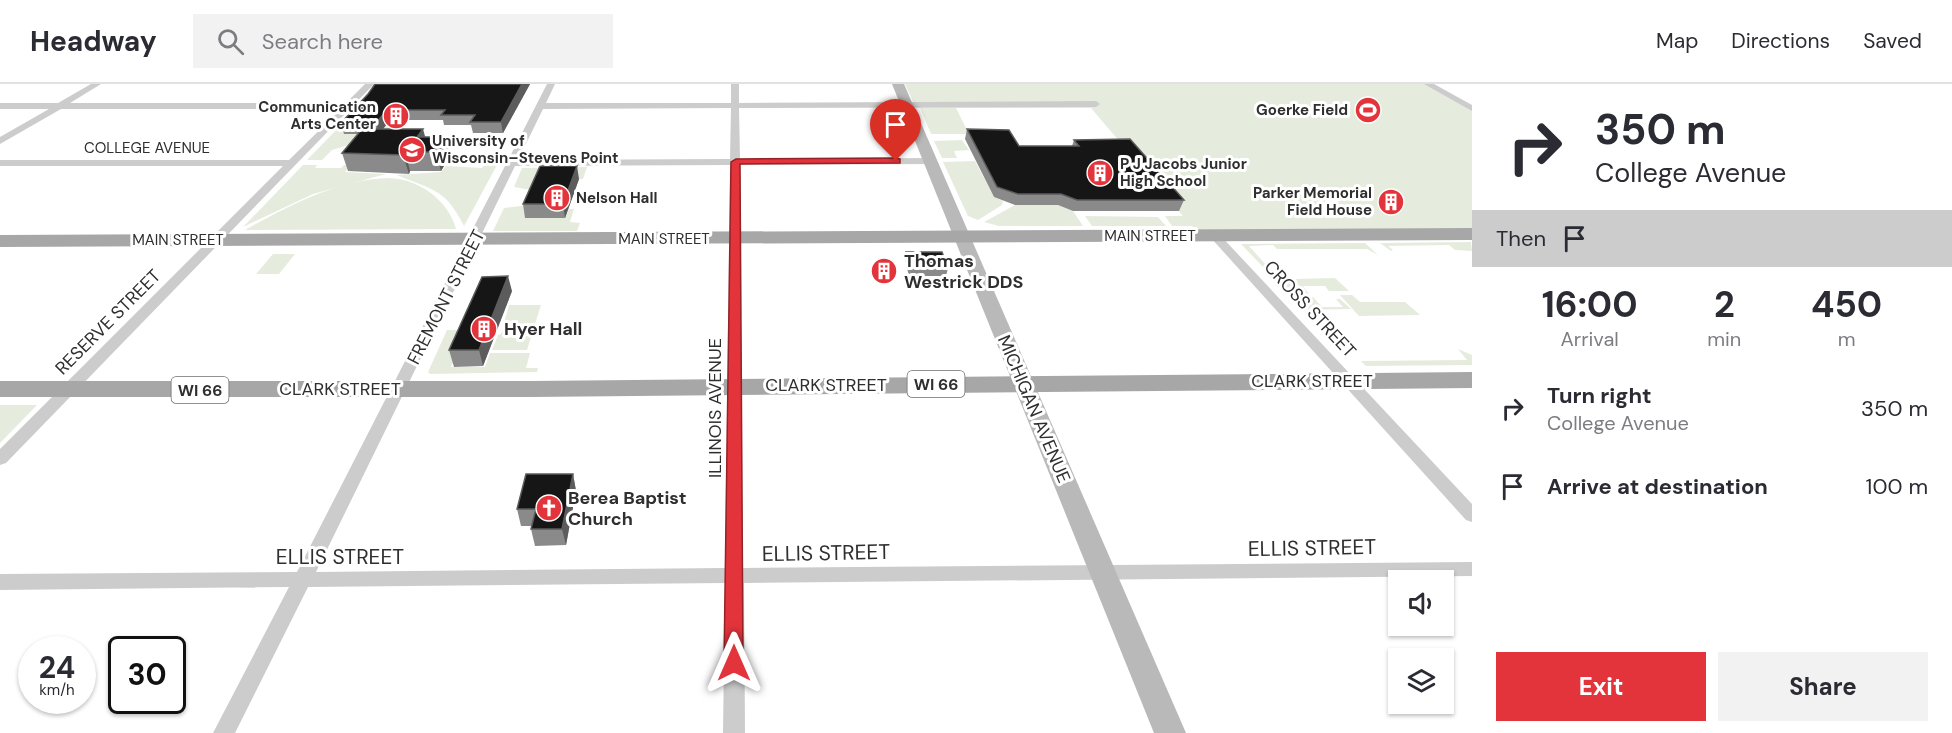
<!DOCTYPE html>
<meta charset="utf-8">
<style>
:root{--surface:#fff;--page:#f2f2f3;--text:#2b2b33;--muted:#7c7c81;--line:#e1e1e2;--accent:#e4343b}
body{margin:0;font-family:"DM Sans",sans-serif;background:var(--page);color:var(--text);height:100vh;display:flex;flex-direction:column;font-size:22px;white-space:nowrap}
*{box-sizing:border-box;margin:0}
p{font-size:20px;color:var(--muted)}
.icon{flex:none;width:33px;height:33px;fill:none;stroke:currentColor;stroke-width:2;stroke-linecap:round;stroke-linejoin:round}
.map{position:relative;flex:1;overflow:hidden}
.drawer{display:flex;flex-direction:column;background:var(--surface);width:480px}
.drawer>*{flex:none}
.guide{background:#fff;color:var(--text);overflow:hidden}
.buttons{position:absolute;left:1388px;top:486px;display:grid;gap:12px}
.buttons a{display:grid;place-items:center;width:66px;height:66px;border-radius:0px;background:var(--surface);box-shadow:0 2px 4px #0004;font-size:30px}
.speed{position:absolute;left:18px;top:552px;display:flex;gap:12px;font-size:30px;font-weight:700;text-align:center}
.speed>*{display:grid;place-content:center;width:78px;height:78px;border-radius:50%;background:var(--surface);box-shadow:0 2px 4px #0004;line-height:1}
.speed small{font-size:15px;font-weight:400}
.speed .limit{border:3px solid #111;border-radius:9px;background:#fff;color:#111}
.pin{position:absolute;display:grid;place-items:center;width:51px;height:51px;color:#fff;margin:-62px -26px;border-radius:50% 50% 50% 0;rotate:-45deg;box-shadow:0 0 6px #0007}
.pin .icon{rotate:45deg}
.me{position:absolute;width:66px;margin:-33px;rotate:0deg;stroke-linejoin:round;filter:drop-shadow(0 0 4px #0008)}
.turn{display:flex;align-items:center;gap:21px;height:126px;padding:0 24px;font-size:27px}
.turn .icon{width:78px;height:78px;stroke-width:2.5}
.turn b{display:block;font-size:42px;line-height:51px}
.then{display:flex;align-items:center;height:57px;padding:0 24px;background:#0003;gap:12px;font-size:22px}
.eta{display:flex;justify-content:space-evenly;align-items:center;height:102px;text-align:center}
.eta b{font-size:36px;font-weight:700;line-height:42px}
.cta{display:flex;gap:12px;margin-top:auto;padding:12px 24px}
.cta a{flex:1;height:69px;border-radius:0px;background:var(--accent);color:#fff;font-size:24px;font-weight:700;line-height:69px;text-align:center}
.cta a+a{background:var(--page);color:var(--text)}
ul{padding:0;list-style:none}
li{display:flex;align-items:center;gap:18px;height:78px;padding:0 24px}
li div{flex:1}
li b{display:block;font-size:22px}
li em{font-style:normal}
header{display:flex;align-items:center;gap:36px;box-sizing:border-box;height:84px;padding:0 30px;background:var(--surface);border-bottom:2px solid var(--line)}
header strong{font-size:28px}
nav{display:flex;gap:33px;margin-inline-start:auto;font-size:21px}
.search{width:420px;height:54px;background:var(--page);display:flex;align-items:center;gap:15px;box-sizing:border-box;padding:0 21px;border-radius:0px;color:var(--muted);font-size:22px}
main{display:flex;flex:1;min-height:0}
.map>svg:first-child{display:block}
</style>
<header>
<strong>Headway</strong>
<div class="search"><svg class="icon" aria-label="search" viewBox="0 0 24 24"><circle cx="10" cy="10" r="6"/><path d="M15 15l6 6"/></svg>Search here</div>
<nav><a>Map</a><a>Directions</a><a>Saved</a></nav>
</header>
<main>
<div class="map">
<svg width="1472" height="649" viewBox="0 0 1472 649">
<rect width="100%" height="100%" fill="#fff"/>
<g fill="#e5ecde">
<polygon points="905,0 1428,0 1472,24 1472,150 1200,151 1192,142 1172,142 1165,132 1183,132 1091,24 956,24 969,50 931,50 920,24 916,24"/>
<polygon points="360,34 345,50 379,50 378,42 400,42 399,46 332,66 322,76 307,76 342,40"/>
<polygon points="962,56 969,66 954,67 957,74 942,74 934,57"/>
<polygon points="975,77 994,113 1003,117 1002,121 978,136 968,132 943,78"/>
<polygon points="303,81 317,81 315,84 341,84 344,81 351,81 345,88 386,90 313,110 243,143"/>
<path d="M484 81H497L464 142C445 104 432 106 397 91L441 88 446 82 482 84Z"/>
<polygon points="587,83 583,95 541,95 531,106 514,103 522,84"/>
<path d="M389 94C419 95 448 116 456 145L245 146C288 122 339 95 389 94Z"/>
<polygon points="529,121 565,134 569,125 574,125 570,138 580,139 577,147 493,147 504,124"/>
<polygon points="1015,121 1058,121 1073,127 1083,142 999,142 984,138"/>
<polygon points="1085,132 1158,133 1166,142 1092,142"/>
<polygon points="1471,158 1472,167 1455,166 1449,161 1388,162 1393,166 1391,167 1380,159"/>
<polygon points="1365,159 1378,171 1367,165 1277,165 1273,161 1249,162 1268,183 1263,183 1241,160"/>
<polygon points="273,170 295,170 279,190 256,190"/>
<polygon points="1270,190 1295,195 1335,194 1349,207 1329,207 1325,202 1303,202 1309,210 1289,211"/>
<polygon points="1340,211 1352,211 1360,218 1405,218 1420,231 1359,232"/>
<polygon points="1291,213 1313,213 1322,223 1343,223 1336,215 1340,215 1351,225 1303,226"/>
<polygon points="509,221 541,221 527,266 492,266 498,251 501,250"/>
<polygon points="447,246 466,246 451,283 485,283 490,269 530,269 526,284 538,284 537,288 430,290 428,288"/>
<polygon points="1458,265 1472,271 1472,281 1366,282 1361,277 1467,276"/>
<polygon points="0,321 37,321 0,359"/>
</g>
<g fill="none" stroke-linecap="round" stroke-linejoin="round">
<g fill="#ccc" fill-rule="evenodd">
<polygon points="91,0 101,0 70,19 346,19 365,0 374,0 6,379 0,381 0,365 283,82 0,82 0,76 289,76 341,25 61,25 0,60 0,53 49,25 0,25 0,19 58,19"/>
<path d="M547 0H555L546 19H731V0H739V19L1096 17 1100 20 1096 23 739 24 740 75 931 74 936 77 931 80 740 81 743 484 1472 478V492L744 499 745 649H723L725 499 308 503 235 649H213L289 503 0 506V490L297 488ZM731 24 730 75 518 76 543 25ZM730 81 725 484 316 488 515 82Z"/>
<polygon points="1424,0 1434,0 1472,21 1472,27"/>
<polygon points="1215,149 1219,150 1472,420 1472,438 1466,436 1211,154 1211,150"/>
</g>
<polygon fill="#b9b9b9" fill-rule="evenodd" points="892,0 904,0 1186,649 1154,649"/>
<g fill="#a7a7a7" fill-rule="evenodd">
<polygon points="1472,144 1472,156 0,163 0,151"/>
<polygon points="1472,288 1472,304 531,313 0,313 0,297 531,297"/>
</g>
</g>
<g fill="#8a8a8a">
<polygon points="530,0 503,49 473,49 471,41 444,41 443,36 390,36 383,45 425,53 450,72 441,87 410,87 409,90 348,87 342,69 359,50 344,50 341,39 368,10"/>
<polygon points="967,45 1019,62 1072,62 1074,56 1184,116 1179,127 1073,127 1058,121 1015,121 994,113 965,55"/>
<polygon points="579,95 565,134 525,134 523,120"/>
<polygon points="906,168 948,184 946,192 909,192 905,176"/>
<polygon points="512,207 483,282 454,283 449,266"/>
<polygon points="573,390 576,407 566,461 535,462 531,445 532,442 521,442 517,425"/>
</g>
<g fill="#5c5c5c">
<polygon points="522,0 530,0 503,49 501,38"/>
<polygon points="387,26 390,36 379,50 376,39"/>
<polygon points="423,45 428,63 417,53"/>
<polygon points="446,53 450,72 441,87 436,68"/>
<polygon points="405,68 410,87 409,90 403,71"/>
<polygon points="577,82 579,95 565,134 563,120"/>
<polygon points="508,192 512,207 483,282 479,266"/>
<polygon points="573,390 576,407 566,461 562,445"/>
</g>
<g fill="#161616" stroke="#5c5c5c" stroke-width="1.5">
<polygon points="375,0 522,0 501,38 470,38 475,31 441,31 445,26 387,26 376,39 341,39 368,10"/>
<polygon points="362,45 423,45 417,53 446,53 436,68 405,68 403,71 342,69"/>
<polygon points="967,45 1009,46 1019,62 1079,62 1074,56 1130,55 1184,116 1077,116 1061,110 1018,110 997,103"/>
<polygon points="540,82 577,82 563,120 523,120"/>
<polygon points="906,168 942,168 948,184 911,184"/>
<polygon points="508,192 479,266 449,266 482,193"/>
<polygon points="526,390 573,390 562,445 531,445 536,425 517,425"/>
</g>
<polygon fill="#e4343b" stroke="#942226" stroke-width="1.5" points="896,74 900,75 900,79 740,80 743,579 740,584 734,587 727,584 724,579 731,78 736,75"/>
<defs>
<symbol id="stadium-disc" viewBox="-11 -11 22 22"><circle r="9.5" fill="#e4343b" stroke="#fff"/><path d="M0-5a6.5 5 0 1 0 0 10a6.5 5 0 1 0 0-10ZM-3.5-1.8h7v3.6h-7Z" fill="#fff"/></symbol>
<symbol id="building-disc" viewBox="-11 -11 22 22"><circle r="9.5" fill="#e4343b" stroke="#fff"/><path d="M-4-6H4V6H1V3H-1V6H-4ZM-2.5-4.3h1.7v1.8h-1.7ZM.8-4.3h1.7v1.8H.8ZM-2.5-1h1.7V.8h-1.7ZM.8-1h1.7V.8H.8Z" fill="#fff"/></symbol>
<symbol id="university-disc" viewBox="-11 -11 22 22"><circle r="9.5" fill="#e4343b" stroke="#fff"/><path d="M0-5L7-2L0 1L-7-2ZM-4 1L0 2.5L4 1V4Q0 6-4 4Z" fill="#fff"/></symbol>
<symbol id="church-disc" viewBox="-11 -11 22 22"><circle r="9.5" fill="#e4343b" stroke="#fff"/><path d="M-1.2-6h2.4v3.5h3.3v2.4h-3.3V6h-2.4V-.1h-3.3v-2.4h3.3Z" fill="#fff"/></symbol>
</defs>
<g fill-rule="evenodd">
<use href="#stadium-disc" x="1353" y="11" width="30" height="30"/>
<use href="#building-disc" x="381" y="17" width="30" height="30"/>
<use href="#university-disc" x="397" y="51" width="30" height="30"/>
<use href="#building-disc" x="1085" y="74" width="30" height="30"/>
<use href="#building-disc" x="542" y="99" width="30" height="30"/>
<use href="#building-disc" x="1376" y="103" width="30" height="30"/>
<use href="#building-disc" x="869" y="172" width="30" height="30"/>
<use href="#building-disc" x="469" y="230" width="30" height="30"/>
<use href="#church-disc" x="534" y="409" width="30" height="30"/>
</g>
<g text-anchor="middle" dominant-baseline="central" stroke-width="6" stroke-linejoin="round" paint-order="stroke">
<g font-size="15" font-weight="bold" fill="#2f2f2f" stroke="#fff" text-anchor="end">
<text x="376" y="23">Communication<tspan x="376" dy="17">Arts Center</tspan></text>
<text x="1348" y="26">Goerke Field</text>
<text x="432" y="57" text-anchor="start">University of<tspan x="432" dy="17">Wisconsin–Stevens Point</tspan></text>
<text x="1120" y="80" text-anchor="start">P J Jacobs Junior<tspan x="1120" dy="17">High School</tspan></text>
<text x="1372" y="109">Parker Memorial<tspan x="1372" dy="17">Field House</tspan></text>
<text x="576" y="114" text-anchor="start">Nelson Hall</text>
</g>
<g font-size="15" fill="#2f2f2f" stroke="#fff">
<text x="147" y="64">COLLEGE AVENUE</text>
<text x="1150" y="152">MAIN STREET</text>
<text x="664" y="155">MAIN STREET</text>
<text x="178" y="156">MAIN STREET</text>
</g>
<g fill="#fff" stroke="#6d6d6d" stroke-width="1.5">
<rect x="907.5" y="287" width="57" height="26" rx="4.5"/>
<rect x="171.5" y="293" width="57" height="26" rx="4.5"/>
</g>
<g font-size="16" font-weight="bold" fill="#2f2f2f">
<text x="936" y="300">WI 66</text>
<text x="200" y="306">WI 66</text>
</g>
<g font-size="18" font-weight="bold" fill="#2f2f2f" stroke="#fff" text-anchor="start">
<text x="904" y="177">Thomas<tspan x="904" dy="21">Westrick DDS</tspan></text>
<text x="504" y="245">Hyer Hall</text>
<text x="568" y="414">Berea Baptist<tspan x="568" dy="21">Church</tspan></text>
</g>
<g font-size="18" fill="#2f2f2f" stroke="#fff">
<text transform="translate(446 213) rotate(-63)">FREMONT STREET</text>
<text transform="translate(1310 225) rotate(47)">CROSS STREET</text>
<text transform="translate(108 238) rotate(-45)">RESERVE STREET</text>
<text x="1312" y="297">CLARK STREET</text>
<text x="826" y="301">CLARK STREET</text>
<text x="340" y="305">CLARK STREET</text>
<text transform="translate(715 324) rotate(-90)">ILLINOIS AVENUE</text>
<text transform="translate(1034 325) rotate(67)">MICHIGAN AVENUE</text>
</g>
<g font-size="21" fill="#2f2f2f" stroke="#fff">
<text transform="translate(1312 464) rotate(-1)">ELLIS STREET</text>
<text transform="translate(826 469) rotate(-1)">ELLIS STREET</text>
<text x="340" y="473">ELLIS STREET</text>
</g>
</g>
</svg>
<div class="buttons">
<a><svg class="icon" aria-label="sound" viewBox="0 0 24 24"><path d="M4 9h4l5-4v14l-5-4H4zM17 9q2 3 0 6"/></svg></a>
<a><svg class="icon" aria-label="layers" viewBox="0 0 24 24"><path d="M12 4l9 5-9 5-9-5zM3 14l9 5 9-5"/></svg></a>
</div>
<div class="speed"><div>24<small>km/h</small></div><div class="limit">30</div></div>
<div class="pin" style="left:896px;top:77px;background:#d93025"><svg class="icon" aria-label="arrive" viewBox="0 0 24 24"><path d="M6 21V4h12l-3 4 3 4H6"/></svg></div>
<svg class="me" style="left:734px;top:579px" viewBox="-20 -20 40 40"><path d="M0-17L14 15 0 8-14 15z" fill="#e4343b" stroke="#fff" stroke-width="4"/></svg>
</div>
<section class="drawer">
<div class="guide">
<div class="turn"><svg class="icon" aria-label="right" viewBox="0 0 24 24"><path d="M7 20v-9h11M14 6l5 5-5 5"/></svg><div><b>350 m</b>College Avenue</div></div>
<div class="then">Then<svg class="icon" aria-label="arrive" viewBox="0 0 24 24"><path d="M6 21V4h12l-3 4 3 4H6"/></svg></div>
</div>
<div class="eta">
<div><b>16:00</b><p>Arrival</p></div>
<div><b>2</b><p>min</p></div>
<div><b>450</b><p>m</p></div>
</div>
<ul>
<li><svg class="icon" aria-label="right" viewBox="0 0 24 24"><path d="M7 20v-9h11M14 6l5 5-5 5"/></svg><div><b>Turn right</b><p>College Avenue</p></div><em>350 m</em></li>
<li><svg class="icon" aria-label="arrive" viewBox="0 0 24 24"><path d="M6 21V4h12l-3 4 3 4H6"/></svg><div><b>Arrive at destination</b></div><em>100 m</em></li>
</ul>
<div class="cta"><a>Exit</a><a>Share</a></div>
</section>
</main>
